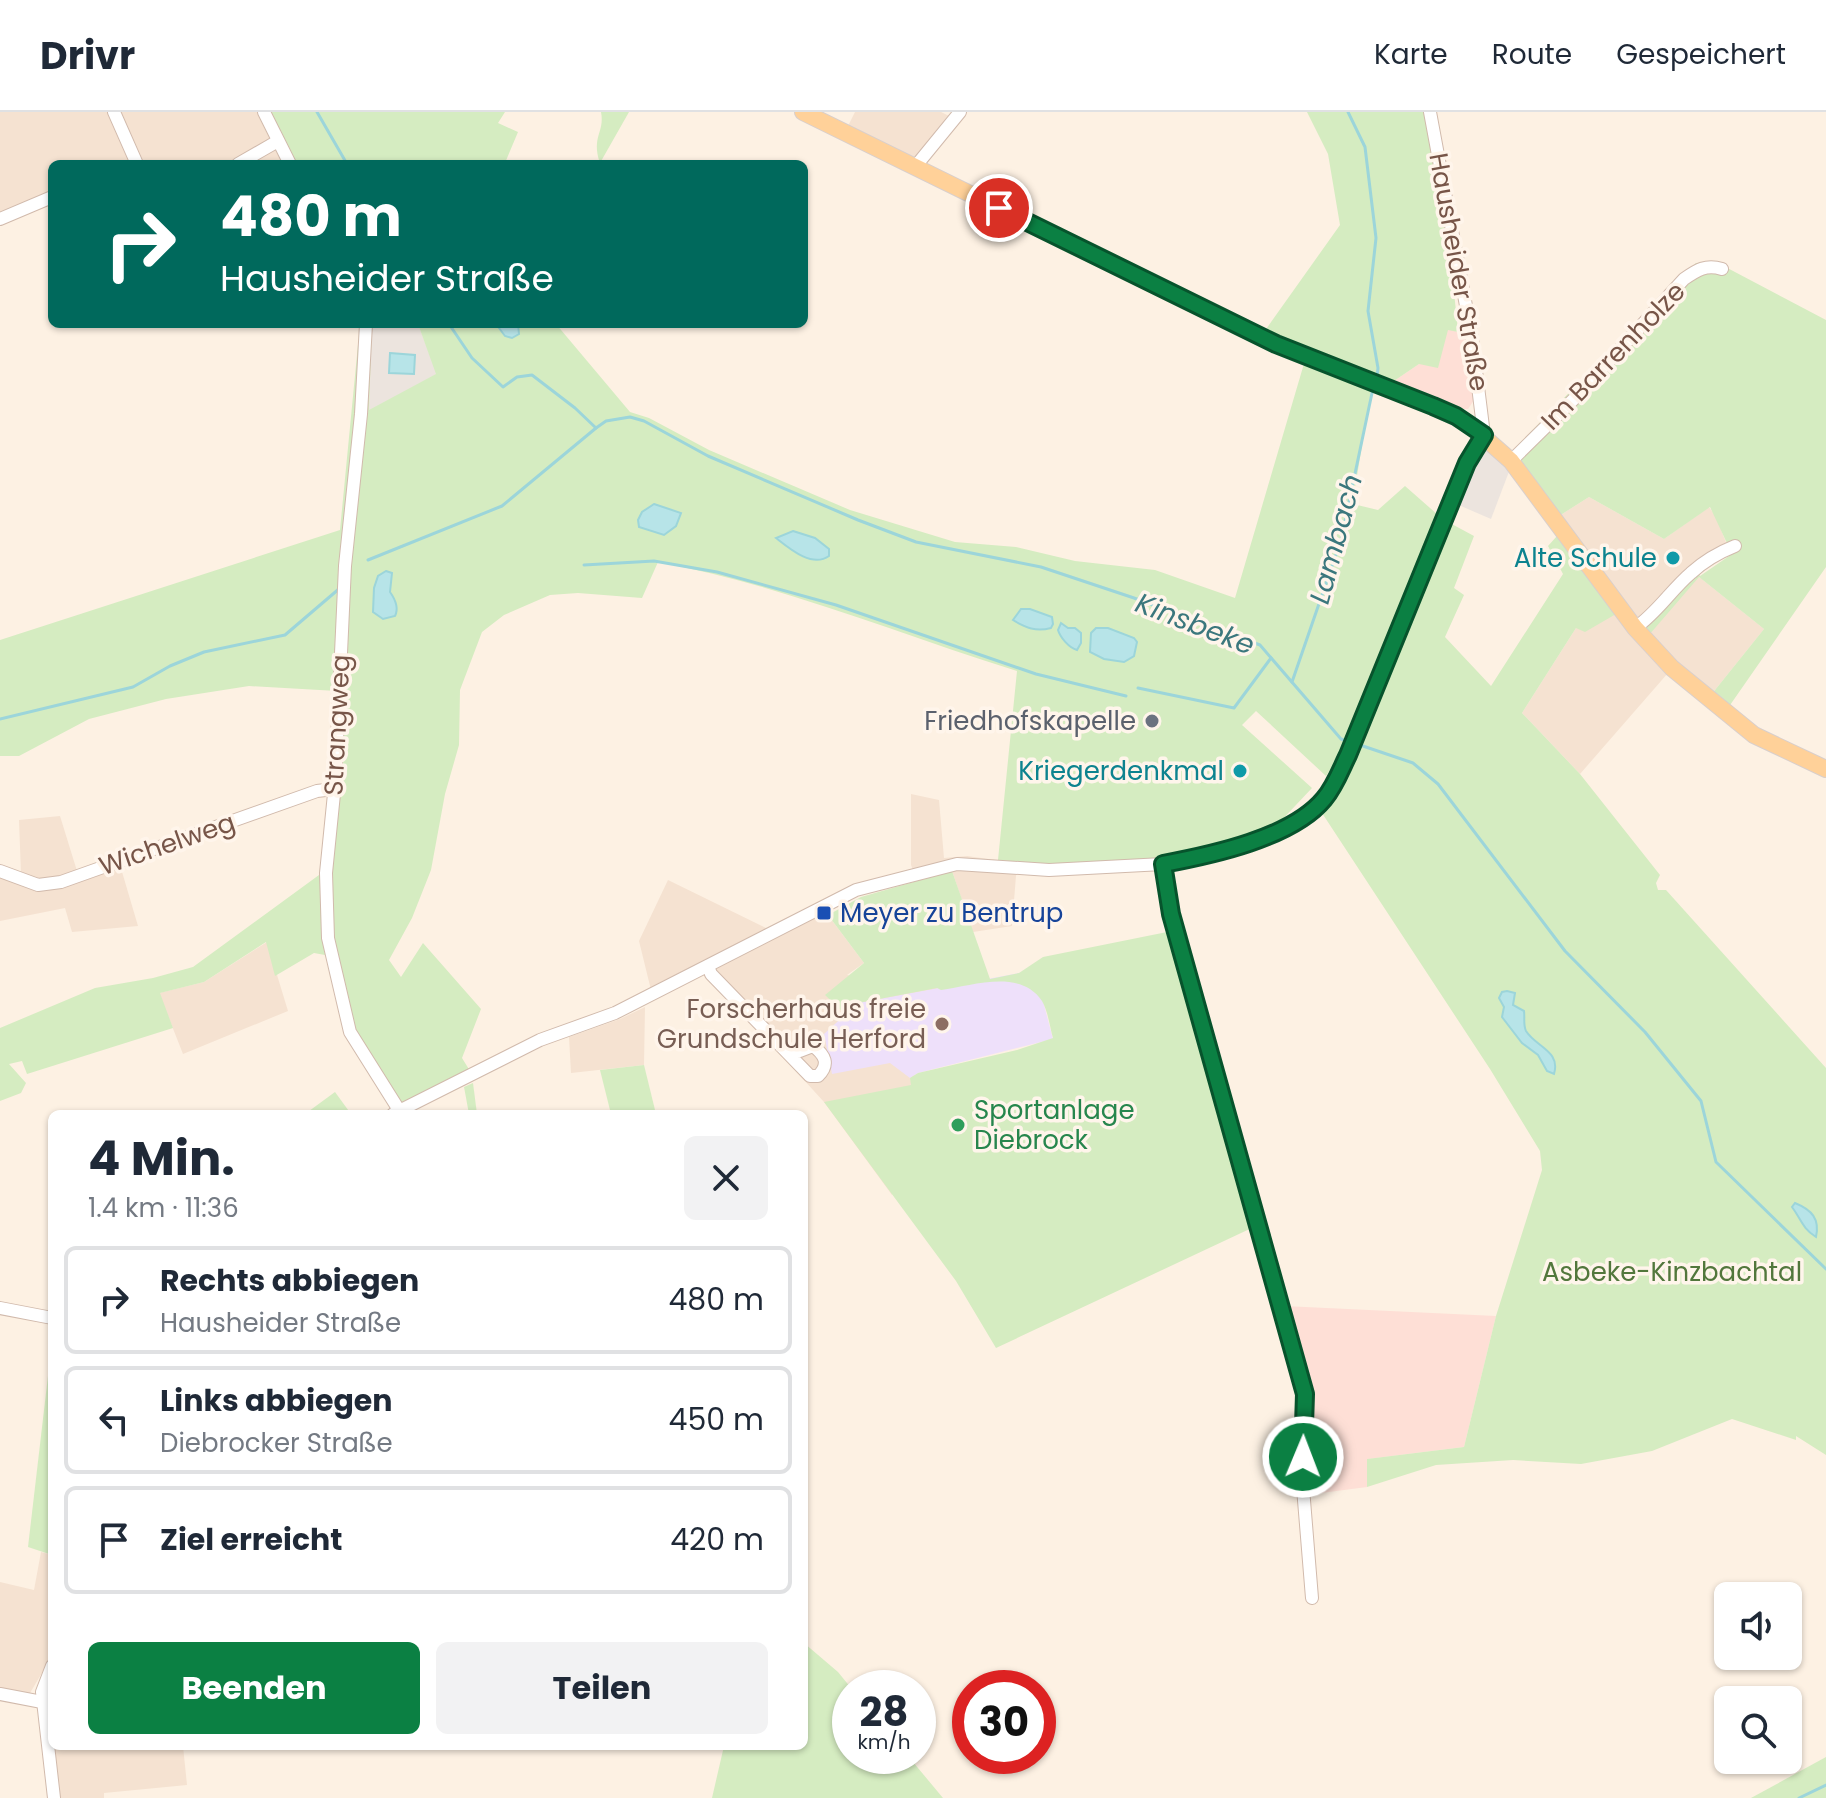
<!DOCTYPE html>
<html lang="de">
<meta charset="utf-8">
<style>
:root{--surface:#fff;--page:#f2f2f3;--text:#1f2937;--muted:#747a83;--line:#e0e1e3;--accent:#0b8043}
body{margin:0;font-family:Poppins,sans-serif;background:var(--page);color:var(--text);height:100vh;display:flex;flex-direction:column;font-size:30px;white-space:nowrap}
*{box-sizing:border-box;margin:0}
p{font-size:26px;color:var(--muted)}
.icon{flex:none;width:44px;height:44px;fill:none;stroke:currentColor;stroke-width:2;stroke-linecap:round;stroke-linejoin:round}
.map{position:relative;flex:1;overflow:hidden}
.panel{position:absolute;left:48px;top:998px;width:760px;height:640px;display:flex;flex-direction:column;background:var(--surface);border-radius:12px;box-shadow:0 2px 6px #0004}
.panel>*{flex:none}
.hud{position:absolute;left:48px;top:48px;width:760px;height:168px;border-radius:12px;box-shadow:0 2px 6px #0004;background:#00695c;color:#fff;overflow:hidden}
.buttons{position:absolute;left:1714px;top:1470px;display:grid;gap:16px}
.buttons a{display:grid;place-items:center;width:88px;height:88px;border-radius:12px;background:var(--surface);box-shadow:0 2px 6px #0004;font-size:40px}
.speed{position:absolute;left:832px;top:1558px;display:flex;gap:16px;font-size:40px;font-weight:700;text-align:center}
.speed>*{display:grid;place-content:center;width:104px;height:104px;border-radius:50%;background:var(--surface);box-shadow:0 2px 6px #0004;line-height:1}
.speed small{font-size:20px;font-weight:400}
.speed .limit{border:12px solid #d22;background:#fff;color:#111}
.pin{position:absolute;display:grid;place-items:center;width:68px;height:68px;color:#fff;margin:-34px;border:4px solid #fff;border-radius:50%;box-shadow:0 2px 8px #0007}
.me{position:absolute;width:88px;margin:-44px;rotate:1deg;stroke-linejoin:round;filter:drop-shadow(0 0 6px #0008)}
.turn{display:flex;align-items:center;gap:28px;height:168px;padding:0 40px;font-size:36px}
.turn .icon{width:104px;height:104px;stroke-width:2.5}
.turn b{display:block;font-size:56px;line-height:68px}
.round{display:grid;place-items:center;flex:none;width:84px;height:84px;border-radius:12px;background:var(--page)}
.summary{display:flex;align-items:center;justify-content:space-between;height:136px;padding:0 40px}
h1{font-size:48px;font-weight:700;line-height:60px}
.button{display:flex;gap:16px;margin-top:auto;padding:16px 40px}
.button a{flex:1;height:92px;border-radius:12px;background:var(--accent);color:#fff;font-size:32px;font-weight:700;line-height:92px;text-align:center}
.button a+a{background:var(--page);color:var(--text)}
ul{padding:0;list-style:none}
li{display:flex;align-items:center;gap:24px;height:108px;margin:0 16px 12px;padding:0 24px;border:4px solid var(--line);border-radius:12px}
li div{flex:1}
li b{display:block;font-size:30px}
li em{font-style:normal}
header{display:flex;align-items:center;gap:48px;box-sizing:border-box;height:112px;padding:0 40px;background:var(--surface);border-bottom:2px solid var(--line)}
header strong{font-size:38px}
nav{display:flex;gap:44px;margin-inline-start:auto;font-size:28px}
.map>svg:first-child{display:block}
</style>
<header>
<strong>Drivr</strong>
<nav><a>Karte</a><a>Route</a><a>Gespeichert</a></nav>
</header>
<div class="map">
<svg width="1826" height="1686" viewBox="0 0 1826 1686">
<rect width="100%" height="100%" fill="#fdf1e3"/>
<g fill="#f5e2d1">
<polygon points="0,0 262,0 288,52 52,52 52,92 0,114"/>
<polygon points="855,0 941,0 951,5 916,48 848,14"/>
<polygon points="1589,385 1664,427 1709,395 1716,405 1727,433 1699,460 1699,465 1764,517 1711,583 1642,516 1559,404"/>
<polygon points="1611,497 1668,561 1580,662 1522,601 1576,516"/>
<polygon points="911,682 939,688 944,746 967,744 1017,751 1012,814 973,820 952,759 917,768 911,753"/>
<polygon points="60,704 77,759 120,753 138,814 72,820 65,796 0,809 0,755 21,762 19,708"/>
<polygon points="668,768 768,817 821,789 828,803 864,851 847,863 937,876 912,972 892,1083 824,990 700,854 651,878 639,829"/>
<polygon points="267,830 288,899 183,942 159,881 204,870"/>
<polygon points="645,895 644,953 571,961 569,925 620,907"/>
<polygon points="41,1440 52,1443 52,1544 27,1586 0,1577 0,1470 34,1478"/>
<polygon points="54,1634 183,1634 187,1673 104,1681 104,1686 60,1686"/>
</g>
<g fill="#fedfd6">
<polygon points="1448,217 1458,220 1469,227 1474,288 1468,297 1460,297 1391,271 1419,252"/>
<polygon points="1284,1194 1496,1204 1464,1335 1368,1347 1367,1375 1306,1383 1309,1289"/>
</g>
<g fill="#ece4de">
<polygon points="372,212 418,212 437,262 369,299"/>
<polygon points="1486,332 1510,357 1491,407 1454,391 1468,356"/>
</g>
<polygon fill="#eee0fa" points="1035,858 1053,927 918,961 910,966 890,951 832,962 824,922 858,891"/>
<g fill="#d5ecc1">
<polygon points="267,0 505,0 498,11 518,20 505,51 507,52 292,52"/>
<path d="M601 0H629L600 51C591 24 605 21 601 0Z"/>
<path d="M1307 0H1424C1437 73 1452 146 1458 220L1448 218 1438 256 1419 252 1391 271 1373 267 1355 376 1349 391 1378 398 1405 374 1438 403 1421 447 1448 410 1474 424 1454 476 1464 483 1445 525 1491 574 1563 462 1548 434 1557 424 1616 502 1585 520 1576 516 1522 601 1580 662 1660 763 1656 771 1658 778H1666L1826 956V1343L1796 1324V1328L1732 1307 1652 1339 1581 1352 1513 1348 1436 1353 1367 1375V1347L1464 1335 1496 1204 1542 1058 1540 1039 1490 957 1320 698 1330 690 1357 632 1348 629 1326 664 1256 599 1242 613 1312 676 1279 711 1192 744 1053 753 998 748 1017 559C898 522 782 473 658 450L642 486 578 481 550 483 504 503 482 520 460 578 459 633 445 682 431 758 412 806 389 848 401 865 423 831 481 897 462 946 470 959 400 995 353 916 323 827 325 843 314 841 275 864 266 830 204 870 160 881 173 916 27 962 22 949 9 952 26 971 21 981 0 989V916L95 876 153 866 193 855 319 763 333 678 337 579 249 574 166 587 89 607 19 644H0V528L340 418 360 212H372L369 298 436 262 418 212H556L630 300 649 306 709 338 850 398 955 430 1016 435 1075 449 1155 458 1235 486 1303 255 1311 242 1264 220 1340 113 1328 42Z"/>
<polygon points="1716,150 1826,208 1826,455 1728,596 1711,583 1764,517 1699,465 1649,523 1642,516 1698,460 1700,464 1732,442 1710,395 1664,427 1589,385 1559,404 1523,356 1514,337 1696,151"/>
<path d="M952 759 990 867 1019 861 1043 845 1172 819 1256 1114 996 1236 956 1169 824 990 911 973 910 966 918 961 1017 938 1053 926C1050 916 1048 899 1042 889 1020 856 972 874 941 878L937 876 858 891 845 902 825 883 864 851 828 803 861 785Z"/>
<polygon points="644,953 656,1002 611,1002 600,958"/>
<polygon points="473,971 477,1002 469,1002 464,975"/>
<polygon points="335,980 351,1002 305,1002"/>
<polygon points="48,1264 52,1266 52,1443 28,1435"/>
<polygon points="804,1531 838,1560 851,1576 850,1644 908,1644 943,1686 712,1686 724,1634 804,1634"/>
<polygon points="1826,1645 1826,1686 1751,1686"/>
</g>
<g fill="#b7e4e8" stroke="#9cd5da" stroke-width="2">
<polygon points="496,212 518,212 519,222 512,226 505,224"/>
<polygon points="390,241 415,243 414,262 389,261"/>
<polygon points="654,392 681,401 676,414 664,423 639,415 638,408 642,400"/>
<path d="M793 419 815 426 829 437V444C812 456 790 437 776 426Z"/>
<path d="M386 459 392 461 390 480C395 487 399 496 395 504L383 507 373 500 374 476 378 464Z"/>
<path d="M1021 497H1030L1052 505 1053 512 1051 516C1036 520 1026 516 1013 508Z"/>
<path d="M1061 511 1068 516H1075L1081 521V531L1077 538C1069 536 1060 525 1058 518Z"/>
<polygon points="1096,516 1108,516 1134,526 1137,530 1134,544 1124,550 1104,547 1090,540 1091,521"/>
<path d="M1507 879 1515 881 1513 893 1524 899C1525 906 1523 913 1526 919 1536 935 1561 939 1554 962L1547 959 1538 943 1522 931 1502 905 1504 895 1499 886 1502 880Z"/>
<path d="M1795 1091C1812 1098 1820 1107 1816 1125 1802 1116 1801 1107 1792 1095Z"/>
</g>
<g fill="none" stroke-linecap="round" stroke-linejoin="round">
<g stroke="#9cd5da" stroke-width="3">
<polyline points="317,0 347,52"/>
<polyline points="1348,0 1365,35 1376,126 1368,199 1378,256 1377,265"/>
<polyline points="449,212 472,246 503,275 517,265 532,263 575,296 596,316"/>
<polyline points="368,448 502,394 596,316 606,309 630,305 644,309 708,344 858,408 916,430 1041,455 1134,486 1260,533 1341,627 1350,630"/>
<polyline points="584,453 654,449 717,460 836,493 1036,562 1126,584"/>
<polyline points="1292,570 1341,428 1372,281"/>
<polyline points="1138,576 1234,596 1271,546"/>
<polyline points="0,607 133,575 170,554 204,540 285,523 340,476"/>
<polyline points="1357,632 1413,651 1438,672 1565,839 1645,920 1701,989 1716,1050 1826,1157"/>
<polyline points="1799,1686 1826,1673"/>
</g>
<defs>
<g id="minor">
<polyline points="114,0 137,52"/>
<polyline points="264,0 290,52"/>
<polyline points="238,52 278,29"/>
<polyline points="915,55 960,0"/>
<polyline points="0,107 52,85"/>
<polyline points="366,212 361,302 345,454 335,672 326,761 328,826 350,920 399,998"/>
<path d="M1511 349 1577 284 1684 167C1697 158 1706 152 1722 157"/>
<path d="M1635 516C1657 501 1671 478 1691 461 1703 450 1720 440 1735 434"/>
<polyline points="1163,752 1171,802 1305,1282 1303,1376 1312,1486"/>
<polyline points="0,759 38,773 61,770 317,679 334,677"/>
<path d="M708 854 711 862 810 964H818C830 952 825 943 813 934L800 939 787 940"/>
<polyline points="393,1002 540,928 615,901 856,778 957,752 1049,758 1163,752 1232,735 1293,711 1326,685 1348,643 1452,385 1467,351 1484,323 1472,226 1430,0"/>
<polyline points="0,1196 52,1206"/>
<polyline points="52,1554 42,1580 54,1686"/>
<polyline points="0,1582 42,1590"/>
</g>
<polyline id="major" points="803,0 1276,232 1433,294 1469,312 1511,349 1635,516 1672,556 1754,623 1826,657"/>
</defs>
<use href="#minor" stroke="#d1baac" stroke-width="14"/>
<use href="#major" stroke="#d9cfcc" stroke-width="18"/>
<use href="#minor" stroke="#fff" stroke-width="12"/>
<use href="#major" stroke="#ffd199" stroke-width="16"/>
</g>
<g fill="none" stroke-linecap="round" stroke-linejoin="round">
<defs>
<path id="route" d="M999 96 1276 232 1433 294 1456 304 1484 323 1467 351 1348 643C1341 657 1335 674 1324 687 1292 726 1211 743 1163 752L1171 802 1305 1282 1303 1345"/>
</defs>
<use href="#route" stroke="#07532c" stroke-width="20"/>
<use href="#route" stroke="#0b8043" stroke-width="14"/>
</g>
<g fill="#0f9aa8" stroke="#fff5eb" stroke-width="3">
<circle cx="1673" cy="446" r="8"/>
<circle cx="1240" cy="659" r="8"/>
</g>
<circle fill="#6b7280" stroke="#fff5eb" stroke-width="3" cx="1152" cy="609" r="8"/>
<rect fill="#1a4fb4" stroke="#fff5eb" stroke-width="3" x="816" y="793" width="16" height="16" rx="4"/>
<circle fill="#8d6e63" stroke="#fff5eb" stroke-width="3" cx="942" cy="912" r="8"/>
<circle fill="#2e9e5b" stroke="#fff5eb" stroke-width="3" cx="958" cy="1013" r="8"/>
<g text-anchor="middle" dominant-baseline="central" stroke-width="7" stroke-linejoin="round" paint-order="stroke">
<g font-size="26" fill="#775548" stroke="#fff5eb">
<text transform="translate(1459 160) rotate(80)">Hausheider Straße</text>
<text transform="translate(1613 244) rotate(-46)">Im Barrenholze</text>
<text transform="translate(337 613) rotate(-87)">Strangweg</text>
<text transform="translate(167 732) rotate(-19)">Wichelweg</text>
</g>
<g font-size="26" fill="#0d838f" stroke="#fff5eb" text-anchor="end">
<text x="1657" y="446">Alte Schule</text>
<text x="1224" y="659">Kriegerdenkmal</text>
</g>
<g font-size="26" fill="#5b616d" stroke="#fff5eb" text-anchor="end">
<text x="1136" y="609">Friedhofskapelle</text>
</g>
<g font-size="26" fill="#164399" stroke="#fff5eb" text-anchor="start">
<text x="840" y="801">Meyer zu Bentrup</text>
</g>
<g font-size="26" fill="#785e54" stroke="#fff5eb" text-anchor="end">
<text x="926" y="897">Forscherhaus freie<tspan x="926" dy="30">Grundschule Herford</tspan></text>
</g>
<g font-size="26" fill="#27864d" stroke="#fff5eb" text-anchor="start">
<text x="974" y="998">Sportanlage<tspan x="974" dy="30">Diebrock</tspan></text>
</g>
<g font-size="26" fill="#52773c" stroke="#fff5eb">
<text x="1672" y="1160">Asbeke-Kinzbachtal</text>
</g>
<g font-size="28" font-style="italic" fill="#3b777d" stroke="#fff5eb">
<text transform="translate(1336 427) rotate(-75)">Lambach</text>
<text transform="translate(1195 512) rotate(21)">Kinsbeke</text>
</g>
</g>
</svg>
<div class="buttons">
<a><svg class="icon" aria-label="sound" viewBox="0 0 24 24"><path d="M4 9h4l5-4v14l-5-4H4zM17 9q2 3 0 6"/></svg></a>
<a><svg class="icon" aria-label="search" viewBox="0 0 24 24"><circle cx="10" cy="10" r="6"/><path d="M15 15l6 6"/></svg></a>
</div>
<div class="speed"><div>28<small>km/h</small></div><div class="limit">30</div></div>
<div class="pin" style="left:999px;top:96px;background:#d93025"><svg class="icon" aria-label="arrive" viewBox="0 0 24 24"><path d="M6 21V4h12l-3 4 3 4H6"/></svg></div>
<svg class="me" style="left:1303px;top:1345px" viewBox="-20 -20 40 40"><circle r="17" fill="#0b8043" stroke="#fff" stroke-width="3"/><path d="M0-11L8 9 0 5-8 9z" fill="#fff"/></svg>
<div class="hud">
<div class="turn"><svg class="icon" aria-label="right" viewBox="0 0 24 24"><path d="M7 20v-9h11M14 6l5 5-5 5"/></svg><div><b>480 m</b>Hausheider Straße</div></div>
</div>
<section class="panel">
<div class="summary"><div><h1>4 Min.</h1><p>1.4 km · 11:36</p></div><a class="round"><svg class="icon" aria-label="close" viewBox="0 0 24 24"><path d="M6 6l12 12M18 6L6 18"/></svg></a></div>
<ul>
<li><svg class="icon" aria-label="right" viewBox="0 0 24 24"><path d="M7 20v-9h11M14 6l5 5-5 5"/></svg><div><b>Rechts abbiegen</b><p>Hausheider Straße</p></div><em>480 m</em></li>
<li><svg class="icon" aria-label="left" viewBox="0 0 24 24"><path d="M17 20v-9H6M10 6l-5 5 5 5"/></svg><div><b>Links abbiegen</b><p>Diebrocker Straße</p></div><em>450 m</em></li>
<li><svg class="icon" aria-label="arrive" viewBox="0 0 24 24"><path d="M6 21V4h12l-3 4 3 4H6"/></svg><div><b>Ziel erreicht</b></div><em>420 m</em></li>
</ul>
<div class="button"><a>Beenden</a><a>Teilen</a></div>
</section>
</div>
